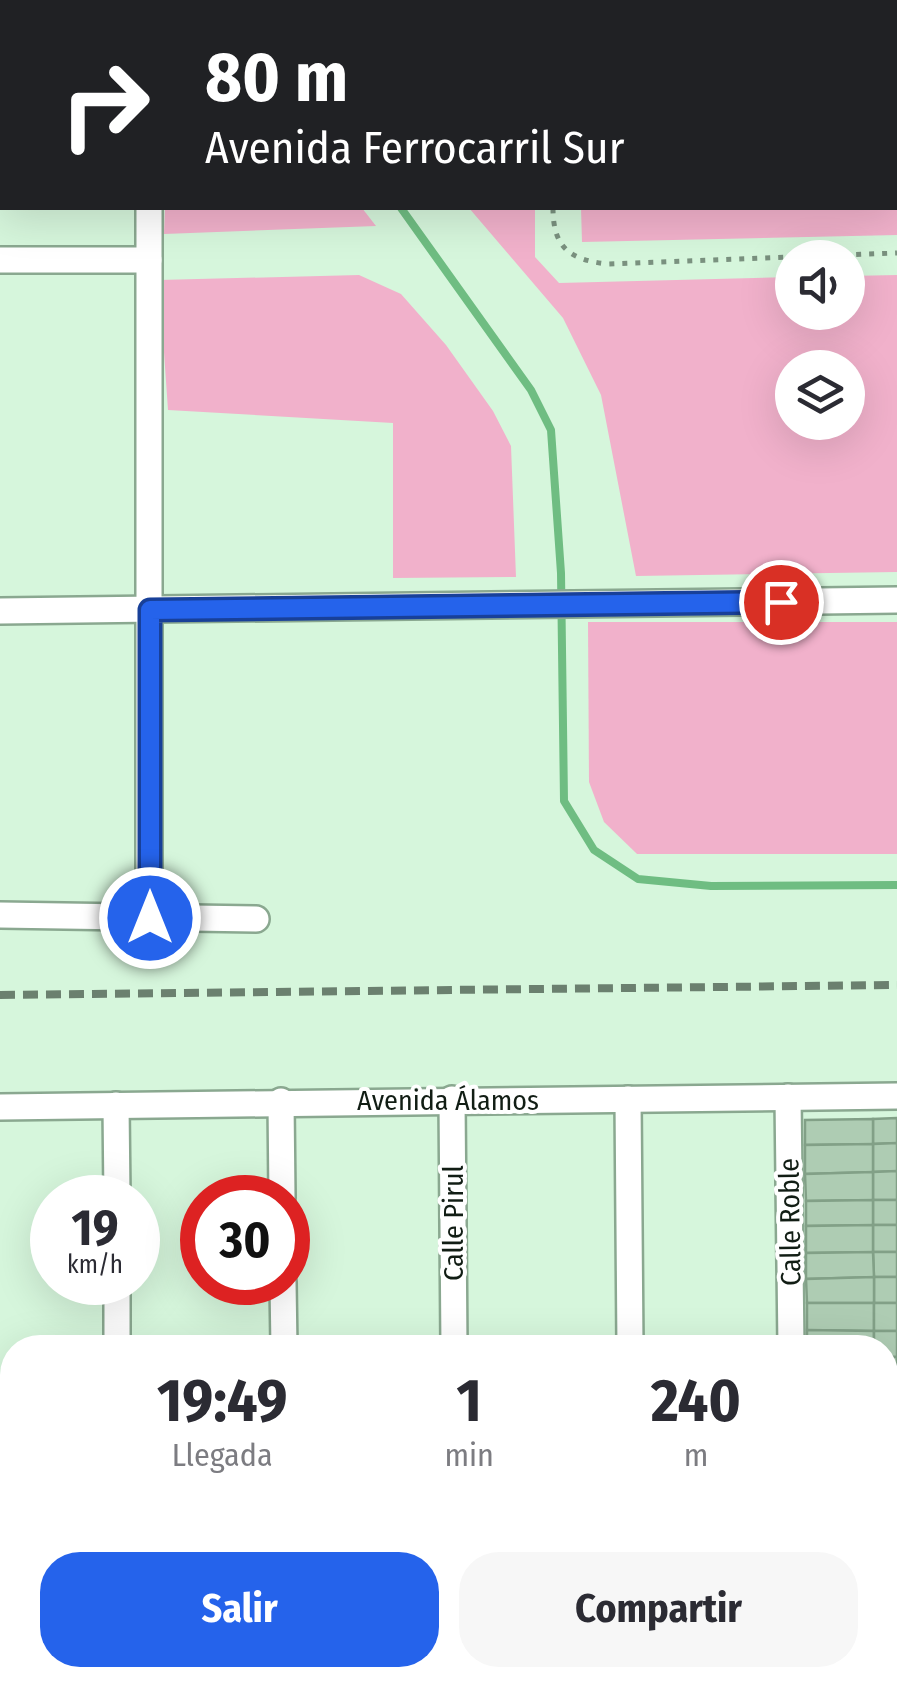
<!DOCTYPE html>
<html lang="es">
<meta charset="utf-8">
<style>
:root{--surface:#fff;--page:#f7f7f7;--text:#2b2b33;--muted:#7c7c81;--accent:#2563eb}
body{margin:0;font-family:"Fira Sans Condensed",sans-serif;background:var(--page);color:var(--text);height:100vh;display:flex;flex-direction:column;font-size:38px;white-space:nowrap}
*{box-sizing:border-box;margin:0}
p{font-size:32px;color:var(--muted)}
.icon{flex:none;width:55px;height:55px;fill:none;stroke:currentColor;stroke-width:2;stroke-linecap:round;stroke-linejoin:round}
.map{position:relative;flex:1;overflow:hidden}
.sheet{position:absolute;left:0px;top:1335px;width:898px;height:352px;display:flex;flex-direction:column;background:var(--surface);border-radius:40px 40px 0 0;box-shadow:0 10px 40px #0002}
.sheet>*{flex:none}
.top-card{position:absolute;left:0px;top:0px;width:898px;height:210px;box-shadow:0 10px 40px #0002;background:#202124;color:#fff;overflow:hidden}
.buttons{position:absolute;left:775px;top:240px;display:grid;gap:20px}
.buttons a{display:grid;place-items:center;width:90px;height:90px;border-radius:50%;background:var(--surface);box-shadow:0 10px 40px #0002;font-size:50px}
.speed{position:absolute;left:30px;top:1175px;display:flex;gap:20px;font-size:50px;font-weight:700;text-align:center}
.speed>*{display:grid;place-content:center;width:130px;height:130px;border-radius:50%;background:var(--surface);box-shadow:0 10px 40px #0002;line-height:1}
.speed small{font-size:25px;font-weight:400}
.speed .limit{border:15px solid #d22;background:#fff;color:#111}
.pin{position:absolute;display:grid;place-items:center;width:85px;height:85px;color:#fff;margin:-42px;border:5px solid #fff;border-radius:50%;box-shadow:0 2px 10px #0007}
.me{position:absolute;width:110px;margin:-55px;rotate:0deg;stroke-linejoin:round;filter:drop-shadow(0 0 8px #0008)}
.turn{display:flex;align-items:center;gap:35px;height:210px;padding:0 40px;font-size:45px}
.turn .icon{width:130px;height:130px;stroke-width:2.5}
.turn b{display:block;font-size:70px;line-height:85px}
.eta{display:flex;justify-content:space-evenly;align-items:center;height:170px;text-align:center}
.eta b{font-size:60px;font-weight:700;line-height:70px}
.action{display:flex;gap:20px;margin-top:auto;padding:20px 40px}
.action a{flex:1;height:115px;border-radius:40px;background:var(--accent);color:#fff;font-size:40px;font-weight:700;line-height:115px;text-align:center}
.action a+a{background:var(--page);color:var(--text)}
.map>svg:first-child{display:block}
</style>
<div class="map">
<svg width="897" height="1687" viewBox="0 0 897 1687">
<rect width="100%" height="100%" fill="#d6f6dc"/>
<g fill="#f1b1cb" fill-rule="evenodd">
<polygon points="576,0 897,0 897,235 582,242 581,208 895,208 895,2"/>
<polygon points="165,208 362,208 376,226 164,234"/>
<path d="M469 208H535V257L559 283 792 277V312H848V276L897 275V572L636 576 601 395 563 318ZM792 368H848V422H792Z"/>
<polygon points="359,275 401,294 446,345 493,411 511,446 516,577 393,578 393,423 168,410 159,280"/>
<polygon points="588,622 897,622 897,854 637,854 604,822 589,782"/>
</g>
<g fill="none" stroke-linecap="round" stroke-linejoin="round">
<g stroke="#6fbd82" stroke-width="8">
<polyline points="239,0 241,2"/>
<polyline points="401,208 531,390 551,430 561,573 564,801 594,850 638,879 711,886 897,885"/>
</g>
</g>
<g fill="#aeccb3" stroke="#82a087" stroke-width="2.5">
<polygon points="897,1118 897,1143 873,1144 873,1119"/>
<polygon points="873,1119 873,1144 805,1145 805,1120"/>
<polygon points="897,1143 897,1171 873,1172 873,1144"/>
<polygon points="873,1144 873,1172 805,1174 805,1145"/>
<polygon points="897,1171 897,1200 873,1200 873,1172"/>
<polygon points="873,1172 873,1200 806,1201 805,1174"/>
<rect x="873" y="1200" width="24" height="25"/>
<polygon points="873,1200 873,1225 806,1226 806,1201"/>
<rect x="873" y="1225" width="24" height="27"/>
<polygon points="873,1225 873,1252 806,1253 806,1226"/>
<polygon points="873,1252 897,1252 897,1277 874,1277"/>
<polygon points="873,1252 874,1277 806,1279 806,1253"/>
<rect x="874" y="1277" width="23" height="26"/>
<polygon points="874,1277 874,1303 807,1303 806,1279"/>
<polygon points="807,1303 874,1303 874,1331 807,1330"/>
<rect x="874" y="1303" width="23" height="28"/>
<polygon points="807,1330 874,1331 874,1348 807,1348"/>
<polygon points="874,1331 897,1331 897,1357 885,1357 885,1348 874,1348"/>
<rect x="885" y="1357" width="12" height="26"/>
</g>
<g fill="none" stroke-linecap="round" stroke-linejoin="round">
<defs>
<g id="minor">
<polyline points="149,0 149,2"/>
<polyline points="149,208 149,918"/>
<polyline points="0,260 149,260"/>
<polyline points="0,611 897,600"/>
<polyline points="0,915 256,919"/>
<polyline points="788,1097 791,1348"/>
<polyline points="452,1099 454,1348"/>
<polyline points="628,1099 630,1348"/>
<polyline points="281,1101 282,1198"/>
<polyline points="116,1105 117,1198"/>
<polyline points="0,1107 897,1096"/>
<polyline points="117,1282 117,1348"/>
<polyline points="283,1282 284,1348"/>
<polyline points="885,1407 897,1407"/>
<polyline points="0,1411 12,1411"/>
<polyline points="0,1621 12,1621"/>
<polyline points="885,1636 897,1637"/>
<polyline points="394,1675 394,1687"/>
</g>
</defs>
<use href="#minor" stroke="#8aa890" stroke-width="30"/>
<g stroke="#7a917f" stroke-width="5" stroke-dasharray="5 8" stroke-linecap="butt">
<polyline points="552,0 552,2"/>
<path d="M553 208C553 248 570 260 608 264L897 253"/>
</g>
<use href="#minor" stroke="#fff" stroke-width="25"/>
<polyline stroke="#6b806f" stroke-width="8" stroke-dasharray="15 8" stroke-linecap="butt" points="0,995 897,985"/>
</g>
<g fill="none" stroke-linecap="round" stroke-linejoin="round">
<defs>
<polyline id="route" points="150,918 150,610 781,602"/>
</defs>
<use href="#route" stroke="#184099" stroke-width="25"/>
<use href="#route" stroke="#2563eb" stroke-width="18"/>
</g>
<g text-anchor="middle" dominant-baseline="central" stroke-width="8" stroke-linejoin="round" paint-order="stroke">
<g font-size="28" fill="#111d14" stroke="#fff">
<text x="448" y="1100">Avenida Álamos</text>
<text transform="translate(790 1222) rotate(-91)">Calle Roble</text>
<text transform="translate(453 1223) rotate(-90)">Calle Pirul</text>
</g>
</g>
</svg>
<div class="buttons">
<a><svg class="icon" aria-label="sound" viewBox="0 0 24 24"><path d="M4 9h4l5-4v14l-5-4H4zM17 9q2 3 0 6"/></svg></a>
<a><svg class="icon" aria-label="layers" viewBox="0 0 24 24"><path d="M12 4l9 5-9 5-9-5zM3 14l9 5 9-5"/></svg></a>
</div>
<div class="speed"><div>19<small>km/h</small></div><div class="limit">30</div></div>
<div class="pin" style="left:781px;top:602px;background:#d93025"><svg class="icon" aria-label="arrive" viewBox="0 0 24 24"><path d="M6 21V4h12l-3 4 3 4H6"/></svg></div>
<svg class="me" style="left:150px;top:918px" viewBox="-20 -20 40 40"><circle r="17" fill="#2563eb" stroke="#fff" stroke-width="3"/><path d="M0-11L8 9 0 5-8 9z" fill="#fff"/></svg>
<div class="top-card">
<div class="turn"><svg class="icon" aria-label="right" viewBox="0 0 24 24"><path d="M7 20v-9h11M14 6l5 5-5 5"/></svg><div><b>80 m</b>Avenida Ferrocarril Sur</div></div>
</div>
<section class="sheet">
<div class="eta">
<div><b>19:49</b><p>Llegada</p></div>
<div><b>1</b><p>min</p></div>
<div><b>240</b><p>m</p></div>
</div>
<div class="action"><a>Salir</a><a>Compartir</a></div>
</section>
</div>
